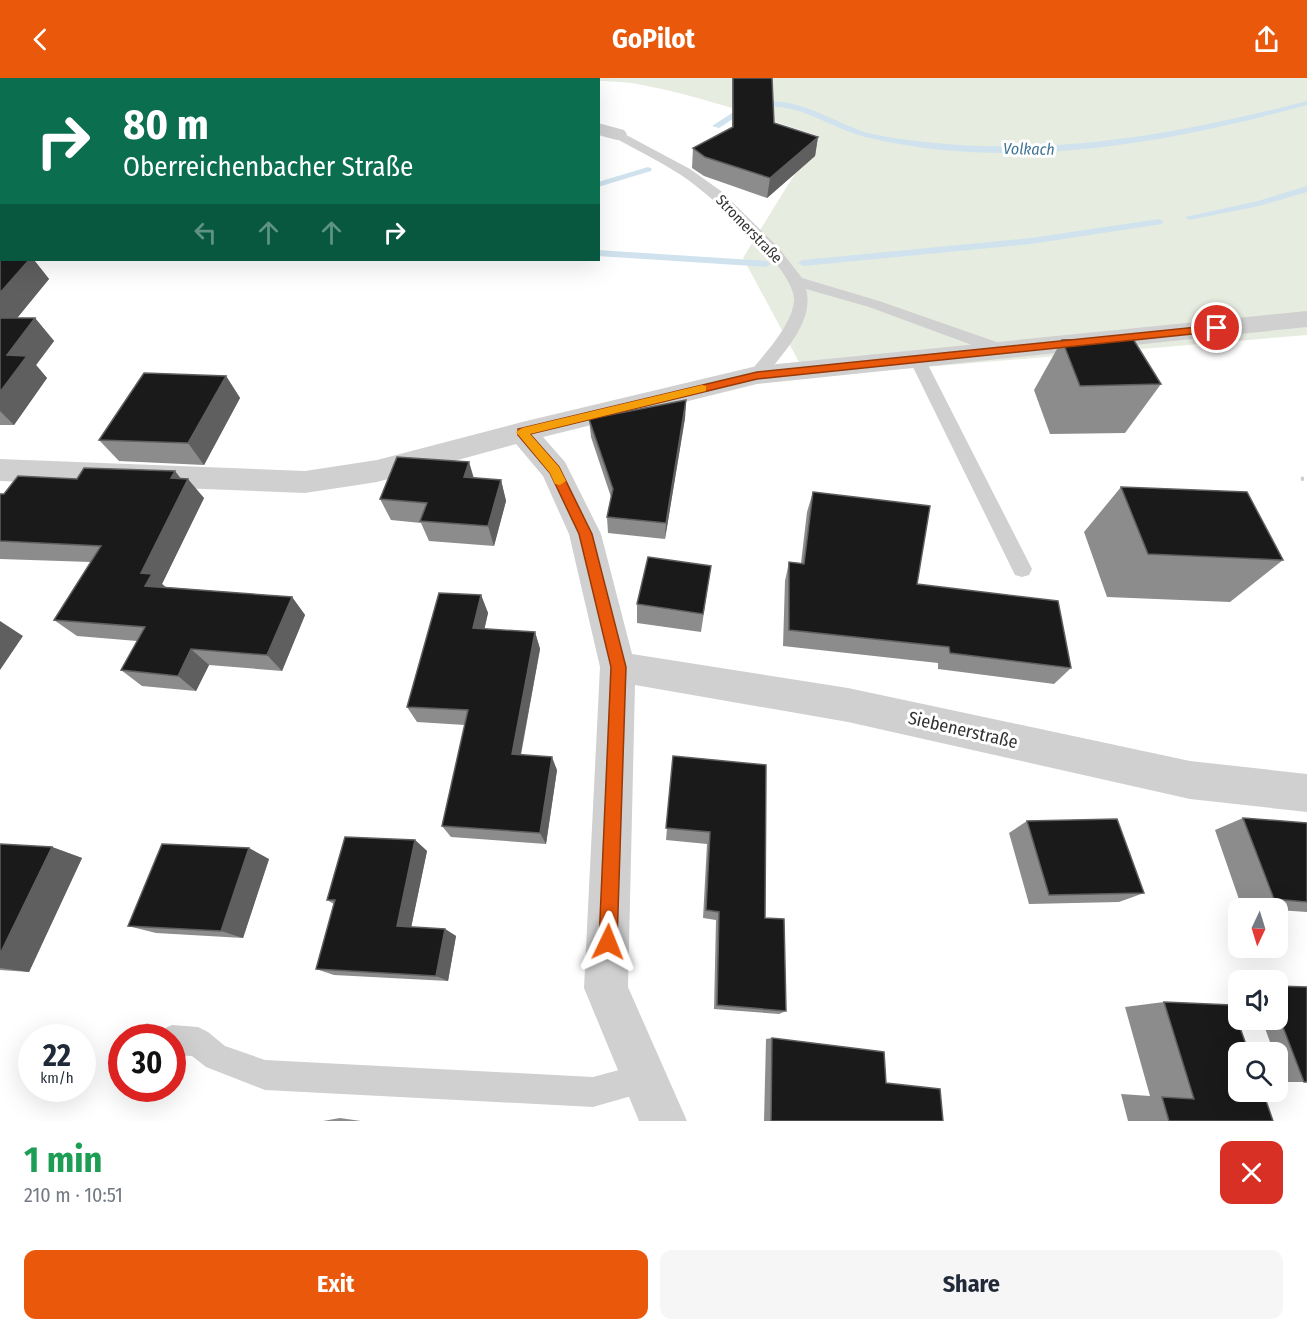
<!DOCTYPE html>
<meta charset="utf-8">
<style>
:root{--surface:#fff;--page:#f6f6f7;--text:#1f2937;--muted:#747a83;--accent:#ea580c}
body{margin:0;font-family:"Fira Sans Condensed",sans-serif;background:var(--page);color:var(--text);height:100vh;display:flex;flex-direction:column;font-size:22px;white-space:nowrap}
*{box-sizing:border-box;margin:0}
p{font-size:20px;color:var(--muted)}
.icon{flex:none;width:33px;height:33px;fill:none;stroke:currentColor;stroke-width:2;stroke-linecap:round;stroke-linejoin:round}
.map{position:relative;height:1043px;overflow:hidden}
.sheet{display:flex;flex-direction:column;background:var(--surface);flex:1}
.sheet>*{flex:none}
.guide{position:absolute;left:0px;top:0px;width:600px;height:183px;box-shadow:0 6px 24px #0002;background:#0b6e4f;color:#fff;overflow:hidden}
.needle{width:39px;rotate:184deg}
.controls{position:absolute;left:1228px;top:820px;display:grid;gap:12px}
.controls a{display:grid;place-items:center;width:60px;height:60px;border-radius:12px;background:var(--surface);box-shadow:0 6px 24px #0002;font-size:30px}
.speed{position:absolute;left:18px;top:946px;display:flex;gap:12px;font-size:30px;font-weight:700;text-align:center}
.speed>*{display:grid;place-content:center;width:78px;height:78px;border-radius:50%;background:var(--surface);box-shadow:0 6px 24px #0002;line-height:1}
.speed small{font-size:15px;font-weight:400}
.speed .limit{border:9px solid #d22;background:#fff;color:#111}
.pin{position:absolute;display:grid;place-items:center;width:51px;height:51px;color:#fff;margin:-26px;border:3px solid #fff;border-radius:50%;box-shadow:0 2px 6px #0007}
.me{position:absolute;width:66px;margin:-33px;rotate:2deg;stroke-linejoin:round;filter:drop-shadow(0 0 4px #0008)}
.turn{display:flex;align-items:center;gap:21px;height:126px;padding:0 24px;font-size:27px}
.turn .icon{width:78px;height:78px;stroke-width:2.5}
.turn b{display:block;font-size:42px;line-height:51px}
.lanes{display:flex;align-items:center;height:57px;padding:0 24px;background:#0003;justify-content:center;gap:30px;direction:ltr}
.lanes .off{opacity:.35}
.round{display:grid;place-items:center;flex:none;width:63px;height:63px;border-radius:12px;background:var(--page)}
.summary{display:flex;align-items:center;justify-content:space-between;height:102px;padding:0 24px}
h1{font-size:36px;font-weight:700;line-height:45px;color:#1e9e55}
.cta{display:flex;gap:12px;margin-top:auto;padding:12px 24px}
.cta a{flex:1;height:69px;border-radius:12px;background:var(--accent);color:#fff;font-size:24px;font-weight:700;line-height:69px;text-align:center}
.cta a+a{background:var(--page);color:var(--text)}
header{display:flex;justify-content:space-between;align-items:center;height:78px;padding:0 24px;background:var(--accent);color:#fff;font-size:27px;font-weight:700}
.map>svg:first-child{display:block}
</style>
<header><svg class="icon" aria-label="back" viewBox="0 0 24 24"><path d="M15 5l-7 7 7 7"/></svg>GoPilot<svg class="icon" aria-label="share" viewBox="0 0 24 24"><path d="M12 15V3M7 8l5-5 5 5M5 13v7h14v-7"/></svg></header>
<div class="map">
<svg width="1307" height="1043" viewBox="0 0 1307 1043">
<rect width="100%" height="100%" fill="#fff"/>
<path fill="#e6ecdf" d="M470 0H1307V257L807 299 743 180 818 58C757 38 695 16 632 5 578 0 519 2 463 2Z"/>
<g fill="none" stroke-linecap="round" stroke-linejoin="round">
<g fill="#cfe2ee" fill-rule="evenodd">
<path d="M1307 23V27C1169 65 1016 93 874 61 849 56 826 43 802 34 793 31 784 29 775 29 767 29 760 33 753 29 782 11 833 43 861 53 874 57 888 59 901 61 1042 81 1171 58 1307 23Z"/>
<polygon points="732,35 739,37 719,50 712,48"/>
<polygon points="648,89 652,91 651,93 598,109 598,104"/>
<polygon points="1307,108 1307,114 1259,128 1189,142 1185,139 1258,123"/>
<polygon points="1159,141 1163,144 1162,146 1031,166 803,188 798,185 803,182 1031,160"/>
<polygon points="2,155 2,161 0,162 0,156"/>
<polygon points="598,172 766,183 771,186 766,189 598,178"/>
</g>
<polyline stroke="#cdcdcd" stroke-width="4" stroke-dasharray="3 3" stroke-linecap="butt" points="1301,401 1307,400"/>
<g fill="#d0d0d0" fill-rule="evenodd">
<polygon points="432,0 444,0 432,2"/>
<path d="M617 52 690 91 721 113 778 169 802 200 879 223 1011 269 1013 273 1011 277H999L869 229 806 211C815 244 782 276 763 301H751L749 297 751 293C766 274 791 248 794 224 798 192 707 114 681 97 659 83 635 71 613 59L611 56Z"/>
<polygon points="917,276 923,277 925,281 1032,491 1029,497 1022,499 1015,497 1012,491 909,281 911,277"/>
<polygon points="147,945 160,950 161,952 172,947 198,949 208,954 225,968 265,982 593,999 645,985 656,989 660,1000 656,1011 593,1029 265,1012 206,989 192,978 172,977 172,960 132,960 137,950"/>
</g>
<g fill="#d0d0d0" fill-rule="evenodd">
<polygon points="400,0 422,0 423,2 401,2"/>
<polygon points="598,45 624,52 627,56 624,60 617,62 598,57"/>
<polygon points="1307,233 1307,249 757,306 543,359 565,384 601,456 632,576 848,610 1190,683 1307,696 1307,734 1190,721 848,644 635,607 628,909 687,1043 639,1043 584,910 600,589 569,456 543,398 516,366 377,404 305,415 0,403 0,381 305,393 377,382 522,344 757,288"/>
</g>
</g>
<g fill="#8c8c8c">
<polygon points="732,0 772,0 774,45 818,59 815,78 767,120 704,98 692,90 693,70 732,49"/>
<polygon points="0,178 2,182 34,182 49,201 17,240 35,240 54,263 36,287 47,300 14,347 0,347"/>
<polygon points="1062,262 1161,306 1125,355 1050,356 1034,312"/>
<polygon points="226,298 240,320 204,387 119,383 99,362"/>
<polygon points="686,322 685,340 665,461 608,455 607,439 611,419 591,359 589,341"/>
<polygon points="469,384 474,400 501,402 506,423 494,468 429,463 421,445 391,442 380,421"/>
<polygon points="77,401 181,401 204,420 162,506 166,509 292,519 305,537 282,593 209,587 196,613 142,608 121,592 137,563 77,558 54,542 91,484 0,481 0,416 4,416"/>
<polygon points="1121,409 1283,482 1230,524 1107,519 1084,454"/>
<polygon points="813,414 917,506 1071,590 1054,606 938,591 938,585 783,568 785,503 789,484 801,485 807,434"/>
<polygon points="711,488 701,554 637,545 637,526"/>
<polygon points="481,517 488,535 484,551 535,554 540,571 521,677 557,692 546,766 451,759 442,748 465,647 417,644 407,629"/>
<polygon points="673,678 765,840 786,933 779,936 714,931 716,842 703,840 707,766 666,762"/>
<polygon points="1243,740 1307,745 1307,834 1278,832 1278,831 1242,830 1215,752"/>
<polygon points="1027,743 1144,815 1119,824 1029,826 1009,755"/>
<polygon points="415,762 427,773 411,849 445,851 456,858 448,903 334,897 316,891 334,826 327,822"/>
<polygon points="0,766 52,769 82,780 29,894 0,892"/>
<polygon points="269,781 243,860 156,855 128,848"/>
<polygon points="1278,908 1307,1004 1285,1004 1278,985 1278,975 1274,975 1262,942 1278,942"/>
<polygon points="1164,924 1273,1043 1128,1043 1121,1016 1150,1018 1125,929"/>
<polygon points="772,960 886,1005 943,1043 764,1043 766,961"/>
<polygon points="340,1040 361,1043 323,1043"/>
</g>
<g fill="#5f5f5f">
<polygon points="818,59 815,78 767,120 770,100"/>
<polygon points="29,182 34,182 49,201 0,261 0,215"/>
<polygon points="35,240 54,263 36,287 47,300 14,347 0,333 0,314 7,277"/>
<polygon points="226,298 240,320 204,387 188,365"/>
<polygon points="686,322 685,340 665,461 666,445"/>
<polygon points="469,384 475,406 464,399"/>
<polygon points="175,393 186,407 188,401 204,420 162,506 170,514 145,508 141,495 171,400"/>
<polygon points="501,402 506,423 494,468 488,448"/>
<polygon points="481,517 488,535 481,567 473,550"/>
<polygon points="292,519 305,537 282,593 267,577"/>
<polygon points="0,543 23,558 0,592"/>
<polygon points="535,554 540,571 518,690 512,676"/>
<polygon points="191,571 209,587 196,613 178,598"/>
<polygon points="552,679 557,692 546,766 540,755"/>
<polygon points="415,762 427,773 410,855 397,848"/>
<polygon points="52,769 82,780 29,894 0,890 0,876"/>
<polygon points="249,770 269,781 243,860 221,853"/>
<polygon points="445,851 456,858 448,903 436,898"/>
</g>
<g fill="#1a1a1a" stroke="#5f5f5f" stroke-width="1.5">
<polygon points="733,0 772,0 774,45 818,59 770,100 705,79 693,70 733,49"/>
<polygon points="0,178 2,178 2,182 29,182 0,215"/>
<polygon points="0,240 35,240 7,277 27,278 0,314"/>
<polygon points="1133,261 1161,306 1080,308 1062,262"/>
<polygon points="144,295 226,298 188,365 99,362"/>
<polygon points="686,322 666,445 607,439 613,411 589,341"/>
<polygon points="397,379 469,384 464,399 501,402 488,448 420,443 427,425 380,421"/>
<polygon points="84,390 175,393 171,400 188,401 141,495 152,496 145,508 292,519 267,577 191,571 178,598 121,592 145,549 54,542 101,468 0,463 0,416 4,416 18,398 77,401"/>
<polygon points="1121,409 1247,414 1283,482 1148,476"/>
<polygon points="813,414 930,428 917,506 1058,523 1071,590 950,575 949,569 789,552 789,484 804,486"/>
<polygon points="648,479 711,488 703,536 637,526"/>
<polygon points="439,515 481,517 473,550 535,554 512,676 552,679 540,755 442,748 468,632 407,629"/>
<polygon points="673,678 766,687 765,840 784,841 786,933 717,927 719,834 706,832 710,754 666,750"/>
<polygon points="1243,740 1307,745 1307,824 1274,821"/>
<polygon points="1117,741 1144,815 1049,817 1027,743"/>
<polygon points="345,759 415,762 397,848 445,851 436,898 316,891 335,822 327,822"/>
<polygon points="0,766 52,769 0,876"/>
<polygon points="162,766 249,770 221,853 128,848"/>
<polygon points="1278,908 1307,909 1307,1004 1304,1004 1278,936"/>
<polygon points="1164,924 1232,927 1249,975 1239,975 1239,1014 1263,1014 1273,1043 1169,1043 1162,1019 1194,1021"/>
<polygon points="772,960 884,974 886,1005 940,1011 943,1043 771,1043"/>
</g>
<polygon fill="#ea580c" stroke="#983908" stroke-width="1.5" points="1217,247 1222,250 1221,253 757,301 530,356 559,389 592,456 626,589 617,864 614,870 608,873 601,870 599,864 611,589 579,456 550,395 518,357 518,351 757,294"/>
<polygon fill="#f59e0b" points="702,307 706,308 706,313 530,356 559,389 566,403 560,407 555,406 550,395 516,354 522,350"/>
<g text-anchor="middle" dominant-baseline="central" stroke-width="6" stroke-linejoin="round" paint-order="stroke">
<g font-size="15" fill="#333" stroke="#fff">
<text transform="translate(749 151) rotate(46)">Stromerstraße</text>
</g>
<g font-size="16" font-style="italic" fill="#3f7597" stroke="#fff">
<text transform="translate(1029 71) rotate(1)">Volkach</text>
</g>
<g font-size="18" fill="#333" stroke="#fff">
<text transform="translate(963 652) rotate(13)">Siebenerstraße</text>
</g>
</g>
</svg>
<div class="controls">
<a><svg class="needle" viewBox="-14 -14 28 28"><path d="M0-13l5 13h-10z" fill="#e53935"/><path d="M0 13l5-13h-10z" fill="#747a83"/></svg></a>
<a><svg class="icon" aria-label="sound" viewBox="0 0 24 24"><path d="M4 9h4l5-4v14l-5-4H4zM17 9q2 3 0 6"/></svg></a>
<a><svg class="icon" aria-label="search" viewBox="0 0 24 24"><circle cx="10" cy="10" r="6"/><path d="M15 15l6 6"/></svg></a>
</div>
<div class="speed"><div>22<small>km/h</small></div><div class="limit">30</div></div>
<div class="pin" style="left:1217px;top:250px;background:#d93025"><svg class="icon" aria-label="arrive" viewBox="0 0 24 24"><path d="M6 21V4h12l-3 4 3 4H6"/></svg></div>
<svg class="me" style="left:608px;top:864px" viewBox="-20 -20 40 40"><path d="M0-17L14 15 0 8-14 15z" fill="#ea580c" stroke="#fff" stroke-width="4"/></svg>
<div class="guide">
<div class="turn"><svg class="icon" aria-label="right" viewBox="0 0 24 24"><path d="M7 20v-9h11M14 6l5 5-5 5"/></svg><div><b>80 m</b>Oberreichenbacher Straße</div></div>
<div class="lanes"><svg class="icon off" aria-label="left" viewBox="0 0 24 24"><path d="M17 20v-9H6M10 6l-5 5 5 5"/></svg><svg class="icon off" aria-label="ahead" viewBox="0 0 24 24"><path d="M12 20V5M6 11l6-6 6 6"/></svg><svg class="icon off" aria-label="ahead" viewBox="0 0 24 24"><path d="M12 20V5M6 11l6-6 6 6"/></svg><svg class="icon" aria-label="right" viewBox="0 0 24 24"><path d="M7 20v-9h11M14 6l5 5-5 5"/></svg></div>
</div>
</div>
<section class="sheet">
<div class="summary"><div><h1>1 min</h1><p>210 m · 10:51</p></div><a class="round" style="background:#d93025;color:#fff"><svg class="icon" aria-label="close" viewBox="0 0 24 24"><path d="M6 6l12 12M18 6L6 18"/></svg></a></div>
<div class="cta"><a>Exit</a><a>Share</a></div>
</section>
